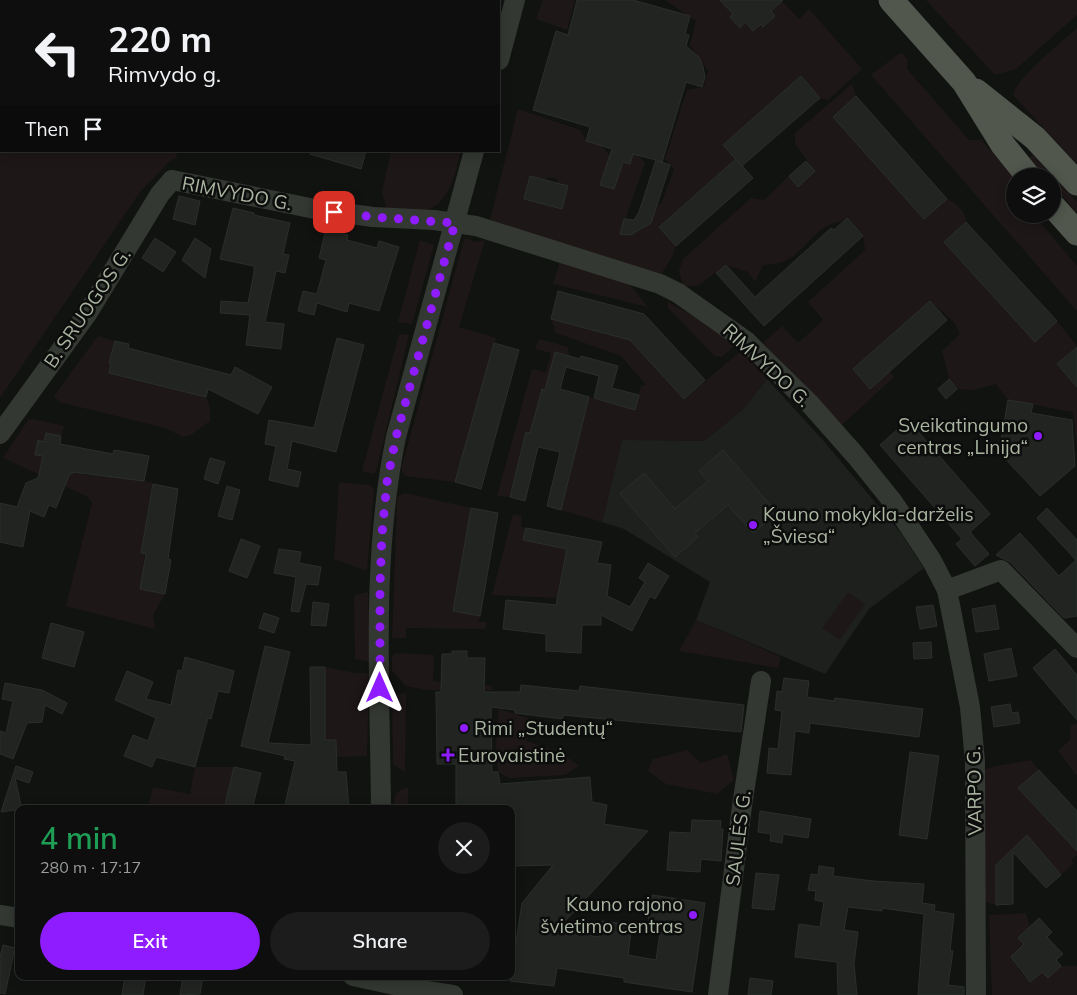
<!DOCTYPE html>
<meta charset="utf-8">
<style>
:root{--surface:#0d0e0d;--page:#1b1c1b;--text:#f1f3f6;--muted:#9a9c9d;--line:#2d2e2e;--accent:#8e1cff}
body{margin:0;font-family:Mulish,sans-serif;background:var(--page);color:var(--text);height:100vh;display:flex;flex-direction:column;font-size:19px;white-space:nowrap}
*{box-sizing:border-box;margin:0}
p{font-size:16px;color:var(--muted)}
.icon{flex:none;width:28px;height:28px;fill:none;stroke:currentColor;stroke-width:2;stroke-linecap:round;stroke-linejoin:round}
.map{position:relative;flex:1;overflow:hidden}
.panel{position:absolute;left:15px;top:805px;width:500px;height:175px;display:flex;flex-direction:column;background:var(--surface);border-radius:10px;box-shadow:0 2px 12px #0003,0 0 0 1px var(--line)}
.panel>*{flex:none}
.banner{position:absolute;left:0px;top:0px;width:500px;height:152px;box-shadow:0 2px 12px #0003,0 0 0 1px var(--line);background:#0d0e0d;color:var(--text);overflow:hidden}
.buttons{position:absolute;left:1006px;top:168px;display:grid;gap:10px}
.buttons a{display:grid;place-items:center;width:55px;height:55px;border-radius:50%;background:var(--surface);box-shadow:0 2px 12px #0003,0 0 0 1px var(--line);font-size:25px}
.pin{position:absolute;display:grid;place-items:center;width:42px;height:42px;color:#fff;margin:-21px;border-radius:10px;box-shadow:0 2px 8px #0006}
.me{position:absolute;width:55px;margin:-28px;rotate:0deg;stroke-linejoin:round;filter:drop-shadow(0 0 4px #0008)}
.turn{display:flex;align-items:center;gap:18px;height:105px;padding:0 25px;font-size:22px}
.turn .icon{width:65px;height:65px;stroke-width:2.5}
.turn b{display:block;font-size:35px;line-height:42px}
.then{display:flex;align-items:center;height:48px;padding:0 25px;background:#0003;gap:10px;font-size:19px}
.round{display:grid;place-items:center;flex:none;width:52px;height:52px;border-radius:26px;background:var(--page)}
.summary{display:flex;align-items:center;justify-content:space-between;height:85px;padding:0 25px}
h1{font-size:30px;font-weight:600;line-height:38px;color:#1e9e55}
.cta{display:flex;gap:10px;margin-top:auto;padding:10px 25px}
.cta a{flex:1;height:58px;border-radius:30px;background:var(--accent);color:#fff;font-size:20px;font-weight:600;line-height:58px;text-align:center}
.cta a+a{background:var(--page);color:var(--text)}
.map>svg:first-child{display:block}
</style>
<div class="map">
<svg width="1077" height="995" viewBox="0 0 1077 995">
<rect width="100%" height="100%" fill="#111311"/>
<polygon fill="#1d201d" points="767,379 822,439 900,532 924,568 869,609 825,674 696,620 710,582 624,529 602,522 622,439 704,441 742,410"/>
<g fill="#1e1717" fill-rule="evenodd">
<polygon points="0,0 78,1 1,1 1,151 178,151 176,158 168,163 140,192 0,398"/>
<polygon points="118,0 255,0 116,1"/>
<polygon points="543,0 575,0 567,30 536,19"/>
<path d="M665 0H727L740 27 745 22 753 31 761 24 764 27 775 16 771 11 782 1 799 19 809 9 862 69 828 100 820 98 801 77 736 159 659 226 676 246 671 259 658 279 489 223 518 109 580 130 586 141 600 145 615 160 634 151 645 163 620 234C643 237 650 223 658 204H661L674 169 665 159 687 90 704 87 708 71 690 45 696 21ZM530 176 547 181 548 177 558 179 557 184 568 186 562 209 524 199Z"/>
<polygon points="926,0 1077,0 1077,15 1016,69 995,75"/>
<path d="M1077 28V164L1013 95C1015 79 1064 40 1077 28Z"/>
<polygon points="899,54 903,54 908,60 907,69 969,140 981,140 1015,177 1015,214 1033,214 1077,266 1077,311 871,75"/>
<path d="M852 84 856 96 833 117 924 219 947 199C957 204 965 210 966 222L944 242 1035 341 1057 321 1077 346 1057 365 1077 387V448L1073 412 1008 400 996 384 974 390 957 389 949 379 942 351 960 334 954 322 930 301 853 369 870 389 890 371 894 377 842 425 763 343 782 326 798 343 823 320 808 302 865 250 863 236 847 218C839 222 828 224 822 229 800 247 796 264 763 265L755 282 748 272 726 265 699 285 683 287 679 270 683 259 751 198 764 200 789 176 798 186 815 171 795 144V133Z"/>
<path d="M391 151H461C454 176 450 207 419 212 409 213 397 211 387 210L382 192Z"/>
<polygon points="1033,154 1077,202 1077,213 1053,185 1052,176 1044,176 1029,159"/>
<polygon points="466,238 475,242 485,240 459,327 496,338 455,482 405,476 401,469 464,240"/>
<polygon points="420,240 434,245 412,324 398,322"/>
<polygon points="560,261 630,285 648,307 553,284"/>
<polygon points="668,302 695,317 735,345 722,357 715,356 668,308"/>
<polygon points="551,319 630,340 684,399 741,351 767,379 742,410 704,441 622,440 602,522 561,510 589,397 635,409 641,386 646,385 621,356 556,333"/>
<polygon points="399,334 409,335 376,472 372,474 362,471"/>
<polygon points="98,336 115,341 109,363 111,363 109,373 206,397 210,408 210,421 192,434 183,437 165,428 59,402 54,396"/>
<polygon points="539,339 568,347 569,356 555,352 555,393 541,390 530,433 526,432 510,497 497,496 532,369 546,372 551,353 535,349"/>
<polygon points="34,419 64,426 61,436 46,433 44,442 38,441 35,454 43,456 41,467 72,474 73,472 92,476 93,474 107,477 108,475 154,483 146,518 148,519 141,589 165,594 153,615 155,629 66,606 92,503 88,497 3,458 28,420"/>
<polygon points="339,482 369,485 374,489 367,571 334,559"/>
<polygon points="405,493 471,508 453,611 480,616 479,622 487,622 485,629 406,628 406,638 392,638 397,500 398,496"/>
<polygon points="513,514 522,516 521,526 526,528 524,540 567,549 558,598 492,595"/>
<polygon points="368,592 370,653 369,662 355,659 354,595"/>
<polygon points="848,592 865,604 840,640 822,628"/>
<polygon points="696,620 781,657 778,668 679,651"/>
<polygon points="396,653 434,655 433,681 491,686 493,690 426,690 406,686 392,671 392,656"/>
<polygon points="325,667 355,673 369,673 367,756 337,757 336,740 325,740"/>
<polygon points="406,693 405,772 393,764 392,698 397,694"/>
<polygon points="499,709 530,719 526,741 560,752 579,766 565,775 509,778 498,772 496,746"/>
<polygon points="1077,723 1077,776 1058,751 1070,740 1071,725"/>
<polygon points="687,750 701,763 727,754 734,780 717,794 666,784 648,771 653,759"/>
<polygon points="1031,760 1039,770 1019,788 1077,850 1077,855 1071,860 1074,863 1061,875 1027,836 996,865 996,905 980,900 982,771 991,767"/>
<polygon points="195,767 234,767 224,809 148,809 153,787 190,794"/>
<path d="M408 787V809H394C393 796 395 791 408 787Z"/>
<polygon points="1026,913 1030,927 1018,938 1024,944 1011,957 1020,967 1018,969 1030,982 1042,972 1048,978 1061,966 1077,966 1077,995 992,995 989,915"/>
</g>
<g fill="#212421" stroke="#2b2f2b">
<polygon points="577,0 633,0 690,16 685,34 689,35 686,46 699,57 703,67 705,77 702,87 686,82 662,162 658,161 670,165 651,223 631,235 620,234 624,219 634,220 639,212 656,160 633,154 630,164 623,162 614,189 600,185 612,149 586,141 590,127 533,110 556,31 568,35"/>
<polygon points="720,0 783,0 771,11 775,16 763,27 761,24 753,31 745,22 740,28 730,17 733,14"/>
<polygon points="801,76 820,98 742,166 723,145"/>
<polygon points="856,96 947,199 924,219 833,117"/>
<polygon points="311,151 366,151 361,169 310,154"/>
<polygon points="736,159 753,178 676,246 659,227"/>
<polygon points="806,161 815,171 798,187 789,176"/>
<polygon points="530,176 568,186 562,209 524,199"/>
<polygon points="179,196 200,201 195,225 173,219"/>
<polygon points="233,208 254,213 254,215 290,223 283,254 289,255 285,273 276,271 265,322 284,324 281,349 246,345 250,315 220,313 221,301 248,303 254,273 254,266 220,259"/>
<polygon points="847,218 863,236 764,326 716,273 726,265 755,297 831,228 834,230"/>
<polygon points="966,222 1057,321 1035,342 944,242"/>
<polygon points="326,229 348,235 347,240 377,248 379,241 399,247 379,311 349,303 347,312 317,303 314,315 298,311 303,291 317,294 326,260 319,258"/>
<polygon points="155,238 176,252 163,272 142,258"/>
<polygon points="195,238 211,249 205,278 182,260"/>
<polygon points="558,291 644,314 705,380 684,399 630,340 551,319"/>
<polygon points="930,301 947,320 870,389 853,369"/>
<polygon points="337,338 364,345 336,452 292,441 287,469 301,472 298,487 269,480 276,446 265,444 269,420 314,428"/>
<polygon points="115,341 129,344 128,348 231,375 235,367 272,387 258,414 208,389 206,397 109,373 111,364 109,363"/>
<polygon points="494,343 519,350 481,489 455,482"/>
<polygon points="1077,347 1077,387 1057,364"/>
<polygon points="555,352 580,359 581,356 618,366 612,388 639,395 635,410 594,398 599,376 566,367 560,389 589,397 561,510 547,506 560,452 538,447 525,501 510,497 526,432 530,433 542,389 545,390"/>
<polygon points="949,379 957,389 946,399 938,389"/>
<polygon points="1008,400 1033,404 1031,413 1072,420 1075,466 1040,496 999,452"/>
<polygon points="908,420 990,514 970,532 989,554 975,566 956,544 962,539 880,445"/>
<polygon points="46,433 61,436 60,444 113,454 114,450 149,456 144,481 73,472 72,474 70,473 56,508 49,505 44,517 30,511 23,547 0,542 0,503 17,507 26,483 38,478 43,456 35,455 38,440 44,442"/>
<polygon points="723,450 777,513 753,533 728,505 695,533 698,537 675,557 620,494 644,473 675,509 708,481 699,471"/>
<polygon points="210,458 225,462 218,484 204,479"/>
<polygon points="153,484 178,489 168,559 171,560 165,594 140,589 146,554 141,553"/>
<polygon points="227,486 240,490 232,520 218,516"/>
<polygon points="471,508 498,513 480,616 453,611"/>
<polygon points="1047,508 1077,540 1077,616 1064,618 1010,562 996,555 1020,533 1059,576 1076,560 1037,518"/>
<polygon points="526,528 602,542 597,563 611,565 607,596 630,607 645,582 639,578 648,563 669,576 655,599 650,596 632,631 601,615 601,625 582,625 581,653 546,651 546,634 503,629 506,600 556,605 567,549 523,540"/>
<polygon points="241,539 260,546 247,578 229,571"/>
<polygon points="279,549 301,552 299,563 321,567 318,585 306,584 299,612 291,611 296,577 274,573"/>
<polygon points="313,602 329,604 326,626 311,625"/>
<polygon points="933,605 937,626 920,629 916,607"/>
<polygon points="995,605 999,629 976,632 972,609"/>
<polygon points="264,613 279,618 274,633 259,628"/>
<polygon points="51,623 84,632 74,667 42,658"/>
<polygon points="931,642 932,658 914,659 913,643"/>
<polygon points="265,646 290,652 268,743 311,745 310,667 325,667 325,740 336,740 337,772 346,772 349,809 284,809 295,761 284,759 285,756 241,746"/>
<polygon points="1011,648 1017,676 989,681 984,654"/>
<polygon points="1055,649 1077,675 1077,720 1033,668"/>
<polygon points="452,651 467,651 467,658 485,658 484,692 520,692 521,685 579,691 580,686 744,705 741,732 563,715 563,719 515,713 515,710 491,707 492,772 498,772 500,784 590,777 592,802 607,805 604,824 648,831 557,930 599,937 602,921 632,925 628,955 656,960 661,925 648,923 652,895 705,903 692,992 624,982 624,978 557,968 554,986 510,981 522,903 553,865 511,866 511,809 456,809 456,764 437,764 436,692 441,692 442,654 452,654"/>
<polygon points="185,657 234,671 229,693 218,691 211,719 208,718 195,767 156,757 152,767 124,756 133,735 148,741 156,718 115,700 127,671 153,682 146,699 171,705 178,670 182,671"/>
<polygon points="784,678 809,681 807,697 834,701 835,698 923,709 919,737 810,723 809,733 795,731 791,775 767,773 769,748 778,749 782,711 775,710 777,691 782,692"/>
<polygon points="5,683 42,690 67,703 62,714 45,705 42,722 27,723 13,759 0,754 0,731 6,733 13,701 2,699"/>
<polygon points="1010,704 1012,713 1018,712 1020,723 994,727 991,707"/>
<polygon points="910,752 939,756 927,839 899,835"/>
<polygon points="16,766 33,772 29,783 15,778 22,809 1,812"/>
<polygon points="234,767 261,773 252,809 224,809"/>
<polygon points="1039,770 1077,811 1077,851 1018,788"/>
<polygon points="760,811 811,819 808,838 783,834 782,843 770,841 771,834 758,832"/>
<polygon points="692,820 721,821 720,829 723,829 721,861 701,859 700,872 667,870 670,832 691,833"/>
<polygon points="1027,835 1061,875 1046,888 1013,852 1013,904 996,905 996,865"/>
<polygon points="819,866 834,868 833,876 873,881 924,884 922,903 935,905 934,911 954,914 950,951 953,951 948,985 964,987 964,995 918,995 924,914 882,908 882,911 848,907 844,930 858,932 854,964 857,995 838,995 837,962 795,957 799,924 820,927 824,902 815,900 816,891 808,890 811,874 818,875"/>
<polygon points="756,873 779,875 774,910 752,908"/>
<polygon points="1039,918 1052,932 1047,937 1063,954 1056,960 1061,966 1048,978 1042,972 1030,982 1011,957 1024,944 1018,938"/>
<polygon points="3,945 15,948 5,994 0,993 0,957"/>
<polygon points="125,976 146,976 143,995 122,995"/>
<polygon points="183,976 203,976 200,994 180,995"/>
<polygon points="750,978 773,981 771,995 748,995"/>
</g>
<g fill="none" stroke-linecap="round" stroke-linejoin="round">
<g stroke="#343832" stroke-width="20">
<polyline points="499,60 515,0"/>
<polyline points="0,434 87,314 160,194 172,180 315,209 373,217 434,220 476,226 660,284 678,293 746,341 810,404 856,456 893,502 932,561 947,590 970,707 975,762 976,995"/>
<polyline points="947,590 1001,570 1077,648"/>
<path d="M381 809C380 685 371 559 396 437L474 151"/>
<polyline points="0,915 19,918"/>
<polyline points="353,976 413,989 453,995"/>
<polyline points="718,995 742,806 761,681"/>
</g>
<g stroke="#51574d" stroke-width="25">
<polyline points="891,0 964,82 1003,145 1028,176"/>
<polyline points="976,91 1035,138 1077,183"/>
<polyline points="1052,205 1077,233"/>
</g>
</g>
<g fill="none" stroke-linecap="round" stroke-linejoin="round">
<polyline stroke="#8e1cff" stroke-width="9" stroke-dasharray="0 16.2" points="334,212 373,217 455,223 396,437 387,482 382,534 380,586 380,688"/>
</g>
<g fill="#8e1cff" stroke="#0c0d0c" stroke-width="2">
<circle cx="1038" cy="436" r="5"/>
<circle cx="753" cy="525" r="5"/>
<circle cx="464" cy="728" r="5"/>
<path d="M445.5 747.5h5v5h5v5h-5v5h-5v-5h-5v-5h5z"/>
<circle cx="693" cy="915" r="5"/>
</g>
<g text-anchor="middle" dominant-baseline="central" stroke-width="5" stroke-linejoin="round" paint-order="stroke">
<g font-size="19" fill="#aab5a1" stroke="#0c0d0c">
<text transform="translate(237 193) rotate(11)">RIMVYDO G.</text>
<text transform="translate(87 308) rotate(-56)">B. SRUOGOS G.</text>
<text transform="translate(767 365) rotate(43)">RIMVYDO G.</text>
<text transform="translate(974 791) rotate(-91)">VARPO G.</text>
<text transform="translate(738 838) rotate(-83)">SAULĖS G.</text>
</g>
<g font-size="19" fill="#aab5a1" stroke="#0c0d0c" text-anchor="start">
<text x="1028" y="425" text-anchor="end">Sveikatingumo<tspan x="1028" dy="22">centras „Linija“</tspan></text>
<text x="763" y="514">Kauno mokykla-darželis<tspan x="763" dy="22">„Šviesa“</tspan></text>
<text x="474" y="728">Rimi „Studentų“</text>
<text x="458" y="755">Eurovaistinė</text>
<text x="683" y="904" text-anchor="end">Kauno rajono<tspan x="683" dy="22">švietimo centras</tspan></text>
</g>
</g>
</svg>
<div class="buttons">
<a><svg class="icon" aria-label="layers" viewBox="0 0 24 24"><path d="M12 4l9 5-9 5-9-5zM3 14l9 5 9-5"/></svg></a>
</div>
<div class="pin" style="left:334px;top:212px;background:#d93025"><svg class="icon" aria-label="arrive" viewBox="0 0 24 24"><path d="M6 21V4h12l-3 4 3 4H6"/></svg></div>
<svg class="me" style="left:380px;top:688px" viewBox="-20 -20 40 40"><path d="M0-17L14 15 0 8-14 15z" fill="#8e1cff" stroke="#fff" stroke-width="4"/></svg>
<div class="banner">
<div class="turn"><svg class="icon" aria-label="left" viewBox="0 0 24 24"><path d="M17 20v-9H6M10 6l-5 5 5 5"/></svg><div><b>220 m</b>Rimvydo g.</div></div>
<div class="then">Then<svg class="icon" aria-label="arrive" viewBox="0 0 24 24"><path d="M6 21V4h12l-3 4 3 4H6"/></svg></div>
</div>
<section class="panel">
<div class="summary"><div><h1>4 min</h1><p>280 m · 17:17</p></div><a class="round"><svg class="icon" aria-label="close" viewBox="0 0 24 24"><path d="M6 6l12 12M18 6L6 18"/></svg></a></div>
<div class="cta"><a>Exit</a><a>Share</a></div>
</section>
</div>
